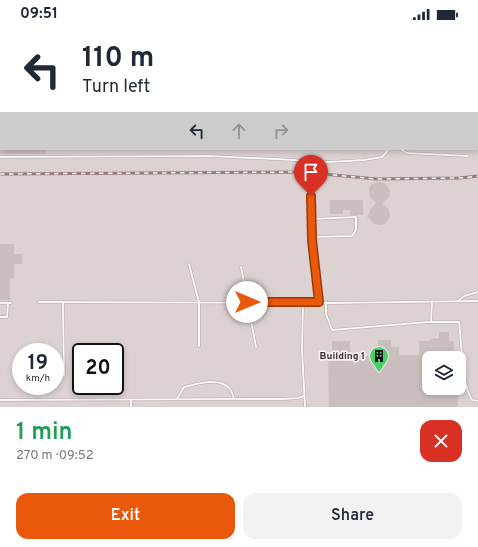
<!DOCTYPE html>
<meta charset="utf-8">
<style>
:root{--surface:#fff;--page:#f2f2f3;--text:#1f2937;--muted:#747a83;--accent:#ea580c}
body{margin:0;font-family:Overpass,sans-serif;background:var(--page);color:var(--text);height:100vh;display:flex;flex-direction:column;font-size:15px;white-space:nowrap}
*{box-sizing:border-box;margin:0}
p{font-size:13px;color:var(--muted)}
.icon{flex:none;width:22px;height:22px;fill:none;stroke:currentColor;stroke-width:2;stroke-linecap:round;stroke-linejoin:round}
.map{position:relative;height:379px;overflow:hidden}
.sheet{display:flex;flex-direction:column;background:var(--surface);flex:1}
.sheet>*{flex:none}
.guide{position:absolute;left:0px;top:0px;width:478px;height:122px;box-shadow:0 2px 6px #0003;background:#fff;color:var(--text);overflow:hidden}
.buttons{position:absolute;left:422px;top:323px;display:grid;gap:8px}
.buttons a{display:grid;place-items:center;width:44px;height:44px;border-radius:8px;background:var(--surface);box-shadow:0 2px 6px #0003;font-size:20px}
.speed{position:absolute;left:12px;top:315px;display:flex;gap:8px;font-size:20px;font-weight:700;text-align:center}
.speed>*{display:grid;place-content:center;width:52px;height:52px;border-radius:50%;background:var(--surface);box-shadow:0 2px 6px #0003;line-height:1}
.speed small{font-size:10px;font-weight:400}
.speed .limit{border:2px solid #111;border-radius:6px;background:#fff;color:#111}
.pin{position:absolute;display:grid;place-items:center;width:34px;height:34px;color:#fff;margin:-41px -17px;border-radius:50% 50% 50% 0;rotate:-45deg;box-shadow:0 0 4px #0007}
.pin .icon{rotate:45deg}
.me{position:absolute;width:44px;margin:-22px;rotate:90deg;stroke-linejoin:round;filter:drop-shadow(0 0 3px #0008)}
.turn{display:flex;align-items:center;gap:14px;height:84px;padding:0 16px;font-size:18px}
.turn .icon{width:52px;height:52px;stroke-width:2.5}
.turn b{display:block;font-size:28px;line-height:34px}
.lanes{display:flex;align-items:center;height:38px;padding:0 16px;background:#0003;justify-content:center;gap:20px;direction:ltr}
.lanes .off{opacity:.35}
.round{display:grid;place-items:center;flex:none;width:42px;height:42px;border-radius:12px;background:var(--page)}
.overview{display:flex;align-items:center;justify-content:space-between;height:68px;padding:0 16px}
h1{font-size:24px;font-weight:600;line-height:30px;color:#1e9e55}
.cta{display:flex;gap:8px;margin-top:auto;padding:8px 16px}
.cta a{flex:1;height:46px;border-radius:12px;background:var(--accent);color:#fff;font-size:16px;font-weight:600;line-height:46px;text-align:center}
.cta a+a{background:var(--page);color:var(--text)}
.status{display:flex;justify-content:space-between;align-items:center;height:28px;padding:0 20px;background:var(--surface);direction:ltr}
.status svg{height:11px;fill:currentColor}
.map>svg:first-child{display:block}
</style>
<div class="status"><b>09:51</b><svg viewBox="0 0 49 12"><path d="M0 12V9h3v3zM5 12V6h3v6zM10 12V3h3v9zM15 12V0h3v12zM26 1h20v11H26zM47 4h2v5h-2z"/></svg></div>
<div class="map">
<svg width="478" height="379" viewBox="0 0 478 379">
<rect width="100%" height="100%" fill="#ebe4e4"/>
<path fill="#ddd2d2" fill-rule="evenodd" d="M0 0H478V379H0ZM1 1H477V121H1ZM21 324H55V358H21ZM81 324H115V358H81ZM429 330H459V360H429Z"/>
<g fill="#cbbebe">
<rect x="0" y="121" width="46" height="5"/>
<polygon points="377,154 381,154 386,156 390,163 389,169 382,176 389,181 390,189 386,195 381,197 374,196 369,190 367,191 370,182 376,175 370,169 369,161 371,157"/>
<polygon points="330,172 363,172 363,187 350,187 350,182 343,182 343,186 330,186"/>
<polygon points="0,216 14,216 14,226 22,226 22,236 14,236 14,250 10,250 10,272 0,272"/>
<polygon points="439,304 449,304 449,313 454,313 454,325 458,325 458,330 429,330 429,360 458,360 458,379 329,379 328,328 332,328 332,313 350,313 350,328 378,328 378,312 391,312 391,319 399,319 399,327 419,327 419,313 430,313 430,311 439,310"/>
<rect x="115" y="337" width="5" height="17"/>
</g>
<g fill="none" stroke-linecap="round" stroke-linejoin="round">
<defs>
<g id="service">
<polyline points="393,0 393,1"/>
<polyline points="400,121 407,125 468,128"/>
<polyline points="0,129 209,128 295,132 311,135 312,212 319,275"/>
<polyline points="311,135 364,132 382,129 389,121"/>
<polyline points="312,191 356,189 356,202 352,208 312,209"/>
<polyline points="189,236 199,274 199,318"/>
<polyline points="241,239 256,319"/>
<polyline points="458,273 464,268 478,264"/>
<polyline points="39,274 333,275 478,273"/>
<polyline points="63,274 64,348"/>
<path d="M326 274V286L332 302 428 294H459C462 316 461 354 472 372L478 373"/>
<polyline points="0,275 11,275"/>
<polyline points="303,275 302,322 305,378"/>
<polyline points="0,289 7,289 8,275"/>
<polyline points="431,294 432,273"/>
<path d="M177 371 184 359C197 356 219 349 229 360 232 362 233 368 234 371"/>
<polyline points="0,372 285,371 298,370 304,368"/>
<polyline points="131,372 131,379"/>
</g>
</defs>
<use href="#service" stroke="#b2a5a5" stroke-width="3"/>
<use href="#service" stroke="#f9f6f6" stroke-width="2"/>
<defs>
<polyline id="rail" points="0,146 301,144 377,151 460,150 478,148"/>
</defs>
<use href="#rail" stroke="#957d7e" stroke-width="3"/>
<use href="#rail" stroke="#f8f3f4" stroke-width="1.5" stroke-dasharray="4.5" stroke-linecap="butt"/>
</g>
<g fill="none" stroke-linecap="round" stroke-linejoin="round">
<defs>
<polyline id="route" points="247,274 319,274 312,212 311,168"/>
</defs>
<use href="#route" stroke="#983908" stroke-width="10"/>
<use href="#route" stroke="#ea580c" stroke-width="7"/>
</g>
<defs>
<symbol id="building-pin" viewBox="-11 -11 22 30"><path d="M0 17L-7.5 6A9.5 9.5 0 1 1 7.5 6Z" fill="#4ccd65" stroke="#f8f3f4"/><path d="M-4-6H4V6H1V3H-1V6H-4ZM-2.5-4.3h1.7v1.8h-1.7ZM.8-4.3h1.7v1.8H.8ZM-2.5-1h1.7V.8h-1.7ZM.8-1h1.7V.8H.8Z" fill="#111"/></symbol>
</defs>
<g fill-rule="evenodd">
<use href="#building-pin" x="368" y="317" width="22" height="30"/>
</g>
<g text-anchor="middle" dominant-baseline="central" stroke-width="3.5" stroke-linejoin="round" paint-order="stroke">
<g font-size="10" font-weight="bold" fill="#442b2c" stroke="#f8f3f4" text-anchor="end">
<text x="365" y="328">Building 1</text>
</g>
</g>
</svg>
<div class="buttons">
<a><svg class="icon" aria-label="layers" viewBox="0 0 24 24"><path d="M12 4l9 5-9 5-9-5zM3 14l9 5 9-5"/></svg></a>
</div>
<div class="speed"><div>19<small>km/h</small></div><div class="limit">20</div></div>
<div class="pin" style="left:311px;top:168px;background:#d93025"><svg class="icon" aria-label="arrive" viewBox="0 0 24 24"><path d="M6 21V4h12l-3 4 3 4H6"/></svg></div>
<svg class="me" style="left:247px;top:274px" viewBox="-20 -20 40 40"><circle r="19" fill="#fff"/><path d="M0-13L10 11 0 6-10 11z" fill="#ea580c"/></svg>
<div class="guide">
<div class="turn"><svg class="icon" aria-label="left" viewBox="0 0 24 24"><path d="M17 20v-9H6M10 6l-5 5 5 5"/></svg><div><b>110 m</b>Turn left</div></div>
<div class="lanes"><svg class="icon" aria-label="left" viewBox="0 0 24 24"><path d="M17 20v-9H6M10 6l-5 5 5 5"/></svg><svg class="icon off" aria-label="ahead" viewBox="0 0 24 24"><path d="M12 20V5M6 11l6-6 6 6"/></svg><svg class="icon off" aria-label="right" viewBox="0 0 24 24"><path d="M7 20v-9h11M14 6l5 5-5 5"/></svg></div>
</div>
</div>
<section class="sheet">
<div class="overview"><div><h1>1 min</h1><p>270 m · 09:52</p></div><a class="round" style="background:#d93025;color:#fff"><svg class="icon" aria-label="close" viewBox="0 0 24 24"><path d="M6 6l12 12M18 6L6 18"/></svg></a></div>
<div class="cta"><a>Exit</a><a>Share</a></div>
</section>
